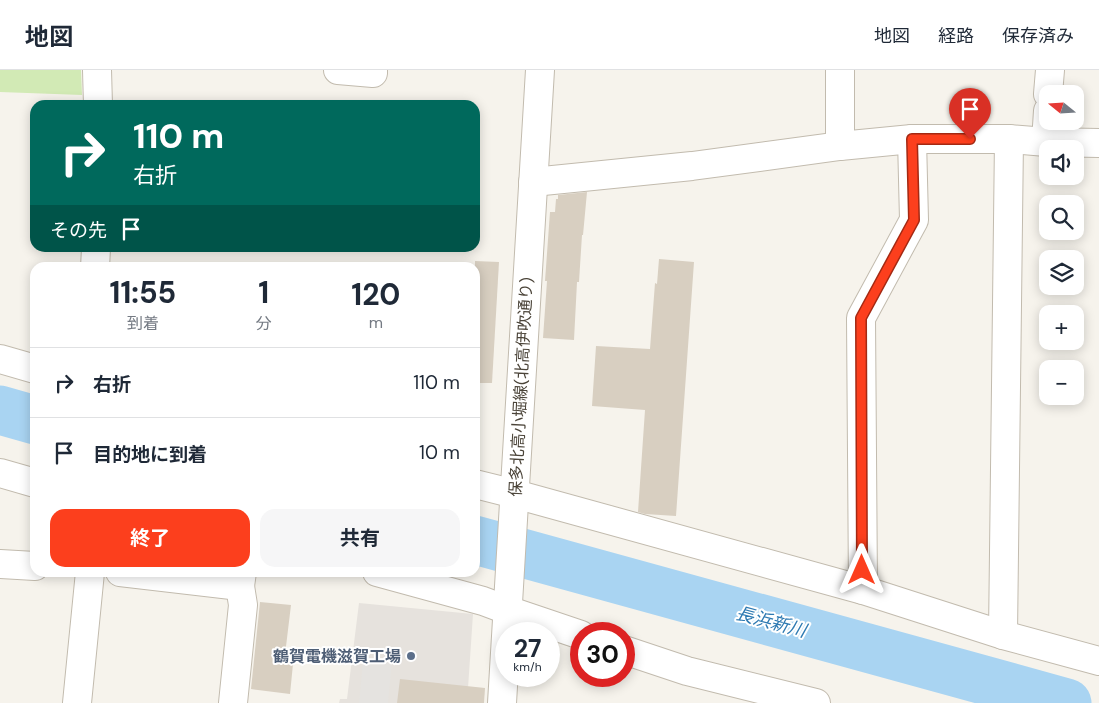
<!DOCTYPE html>
<html lang="ja">
<meta charset="utf-8">
<style>
:root{--surface:#fff;--page:#f6f6f7;--text:#1f2937;--muted:#747a83;--line:#e0e1e3;--accent:#fc3f1d}
body{margin:0;font-family:"DM Sans","Noto Sans JP",sans-serif;background:var(--page);color:var(--text);height:100vh;display:flex;flex-direction:column;font-size:19px;white-space:nowrap}
*{box-sizing:border-box;margin:0}
p{font-size:16px;color:var(--muted)}
.icon{flex:none;width:28px;height:28px;fill:none;stroke:currentColor;stroke-width:2;stroke-linecap:round;stroke-linejoin:round}
.map{position:relative;flex:1;overflow:hidden}
.panel{position:absolute;left:30px;top:192px;width:450px;height:315px;display:flex;flex-direction:column;background:var(--surface);border-radius:15px;box-shadow:0 2px 12px #0003}
.panel>*{flex:none}
.banner{position:absolute;left:30px;top:30px;width:450px;height:152px;border-radius:15px;box-shadow:0 2px 12px #0003;background:#00695c;color:#fff;overflow:hidden}
.needle{width:32px;rotate:288deg}
.controls{position:absolute;left:1039px;top:15px;display:grid;gap:10px}
.controls a{display:grid;place-items:center;width:45px;height:45px;border-radius:10px;background:var(--surface);box-shadow:0 2px 12px #0003;font-size:25px}
.speed{position:absolute;left:495px;top:552px;display:flex;gap:10px;font-size:25px;font-weight:700;text-align:center}
.speed>*{display:grid;place-content:center;width:65px;height:65px;border-radius:50%;background:var(--surface);box-shadow:0 2px 12px #0003;line-height:1}
.speed small{font-size:12px;font-weight:400}
.speed .limit{border:8px solid #d22;background:#fff;color:#111}
.pin{position:absolute;display:grid;place-items:center;width:42px;height:42px;color:#fff;margin:-51px -21px;border-radius:50% 50% 50% 0;rotate:-45deg;box-shadow:0 0 5px #0007}
.pin .icon{rotate:45deg}
.me{position:absolute;width:55px;margin:-28px;rotate:0deg;stroke-linejoin:round;filter:drop-shadow(0 0 4px #0008)}
.turn{display:flex;align-items:center;gap:18px;height:105px;padding:0 20px;font-size:22px}
.turn .icon{width:65px;height:65px;stroke-width:2.5}
.turn b{display:block;font-size:35px;line-height:42px}
.then{display:flex;align-items:center;height:48px;padding:0 20px;background:#0003;gap:10px;font-size:19px}
.eta{display:flex;justify-content:space-evenly;align-items:center;height:85px;text-align:center}
.eta b{font-size:30px;font-weight:700;line-height:35px}
.cta{display:flex;gap:10px;margin-top:auto;padding:10px 20px}
.cta a{flex:1;height:58px;border-radius:15px;background:var(--accent);color:#fff;font-size:20px;font-weight:700;line-height:58px;text-align:center}
.cta a+a{background:var(--page);color:var(--text)}
ul{padding:0;list-style:none}
li{display:flex;align-items:center;gap:15px;height:70px;padding:0 20px;border-top:1px solid var(--line)}
li div{flex:1}
li b{display:block;font-size:19px}
li em{font-style:normal}
header{display:flex;align-items:center;gap:30px;box-sizing:border-box;height:70px;padding:0 25px;background:var(--surface);border-bottom:1px solid var(--line)}
header strong{font-size:24px}
nav{display:flex;gap:28px;margin-inline-start:auto;font-size:18px}
.map>svg:first-child{display:block}
</style>
<header>
<strong>地図</strong>
<nav><a>地図</a><a>経路</a><a>保存済み</a></nav>
</header>
<div class="map">
<svg width="1099" height="633" viewBox="0 0 1099 633">
<rect width="100%" height="100%" fill="#f6f3ec"/>
<polygon fill="#e6e2dd" points="359,533 473,544 467,633 339,633 340,629 347,629"/>
<polygon fill="#d2eab5" points="0,0 81,0 82,25 0,22"/>
<polygon fill="#e5e3e0" points="363,590 392,593 388,633 359,633"/>
<g fill="none" stroke-linecap="round" stroke-linejoin="round">
<g stroke="#a9d4f2" stroke-width="49">
<polyline points="0,340 35,350"/>
<polyline points="475,470 1067,633"/>
</g>
</g>
<g fill="#d8cfc1">
<polygon points="587,122 583,165 582,165 579,212 577,212 574,270 543,268 547,211 545,211 550,142 555,142 556,129 558,129 558,125"/>
<polygon points="659,189 694,192 676,446 645,444 638,442 645,340 592,336 596,276 650,279 655,213 657,214"/>
<polygon points="475,191 499,192 492,313 475,313"/>
<polygon points="260,532 291,535 284,593 293,594 290,624 251,619"/>
<polygon points="400,609 485,618 484,633 397,633"/>
</g>
<g fill="none" stroke-linecap="round" stroke-linejoin="round">
<defs>
<g id="minor">
<polyline points="97,0 98,35"/>
<polyline points="338,0 373,3 373,0"/>
<polyline points="840,0 840,76"/>
<polyline points="1048,24 1050,0"/>
<polyline points="1046,72 1048,41"/>
<polyline points="533,112 692,96 840,76 912,69 1009,69 1046,72 1099,73"/>
<polyline points="95,198 96,178"/>
<polyline points="0,289 35,299"/>
<polyline points="0,403 35,413"/>
<polyline points="475,414 515,424 863,520 1003,565 1099,591"/>
<polyline points="0,494 35,496"/>
<polyline points="120,502 240,516 242,502"/>
<polyline points="377,502 483,531 507,540 581,565"/>
<polyline points="863,520 861,248 914,150 912,69"/>
<polyline points="1003,565 1009,69"/>
<polyline points="624,580 687,601 816,633"/>
<polyline points="77,633 90,502"/>
<polyline points="233,633 243,535 240,516"/>
<polyline points="502,633 540,0"/>
</g>
</defs>
<use href="#minor" stroke="#c2bbae" stroke-width="30"/>
<use href="#minor" stroke="#fff" stroke-width="28"/>
</g>
<g fill="none" stroke-linecap="round" stroke-linejoin="round">
<defs>
<polyline id="route" points="862,500 861,248 914,150 912,69 970,69"/>
</defs>
<use href="#route" stroke="#a42913" stroke-width="12"/>
<use href="#route" stroke="#fc3f1d" stroke-width="9"/>
</g>
<circle fill="#5c6f8a" stroke="#fff" stroke-width="2" cx="411" cy="586" r="5"/>
<g text-anchor="middle" dominant-baseline="central" stroke-width="4" stroke-linejoin="round" paint-order="stroke">
<g font-size="16" fill="#4b4439" stroke="#fff">
<text transform="translate(521 317) rotate(-87)">保多北高小堀線(北高伊吹通り)</text>
</g>
<g font-size="16" font-weight="bold" fill="#4e5e75" stroke="#fff" text-anchor="end">
<text x="401" y="586">鶴賀電機滋賀工場</text>
</g>
<g font-size="18" font-style="italic" fill="#2e7ab2" stroke="#fff">
<text transform="translate(771 552) rotate(15)">長浜新川</text>
</g>
</g>
</svg>
<div class="controls">
<a><svg class="needle" viewBox="-14 -14 28 28"><path d="M0-13l5 13h-10z" fill="#e53935"/><path d="M0 13l5-13h-10z" fill="#747a83"/></svg></a>
<a><svg class="icon" aria-label="sound" viewBox="0 0 24 24"><path d="M4 9h4l5-4v14l-5-4H4zM17 9q2 3 0 6"/></svg></a>
<a><svg class="icon" aria-label="search" viewBox="0 0 24 24"><circle cx="10" cy="10" r="6"/><path d="M15 15l6 6"/></svg></a>
<a><svg class="icon" aria-label="layers" viewBox="0 0 24 24"><path d="M12 4l9 5-9 5-9-5zM3 14l9 5 9-5"/></svg></a>
<a>+</a>
<a>−</a>
</div>
<div class="speed"><div>27<small>km/h</small></div><div class="limit">30</div></div>
<div class="pin" style="left:970px;top:69px;background:#d93025"><svg class="icon" aria-label="arrive" viewBox="0 0 24 24"><path d="M6 21V4h12l-3 4 3 4H6"/></svg></div>
<svg class="me" style="left:862px;top:500px" viewBox="-20 -20 40 40"><path d="M0-17L14 15 0 8-14 15z" fill="#fc3f1d" stroke="#fff" stroke-width="4"/></svg>
<div class="banner">
<div class="turn"><svg class="icon" aria-label="right" viewBox="0 0 24 24"><path d="M7 20v-9h11M14 6l5 5-5 5"/></svg><div><b>110 m</b>右折</div></div>
<div class="then">その先<svg class="icon" aria-label="arrive" viewBox="0 0 24 24"><path d="M6 21V4h12l-3 4 3 4H6"/></svg></div>
</div>
<section class="panel">
<div class="eta">
<div><b>11:55</b><p>到着</p></div>
<div><b>1</b><p>分</p></div>
<div><b>120</b><p>m</p></div>
</div>
<ul>
<li><svg class="icon" aria-label="right" viewBox="0 0 24 24"><path d="M7 20v-9h11M14 6l5 5-5 5"/></svg><div><b>右折</b></div><em>110 m</em></li>
<li><svg class="icon" aria-label="arrive" viewBox="0 0 24 24"><path d="M6 21V4h12l-3 4 3 4H6"/></svg><div><b>目的地に到着</b></div><em>10 m</em></li>
</ul>
<div class="cta"><a>終了</a><a>共有</a></div>
</section>
</div>
